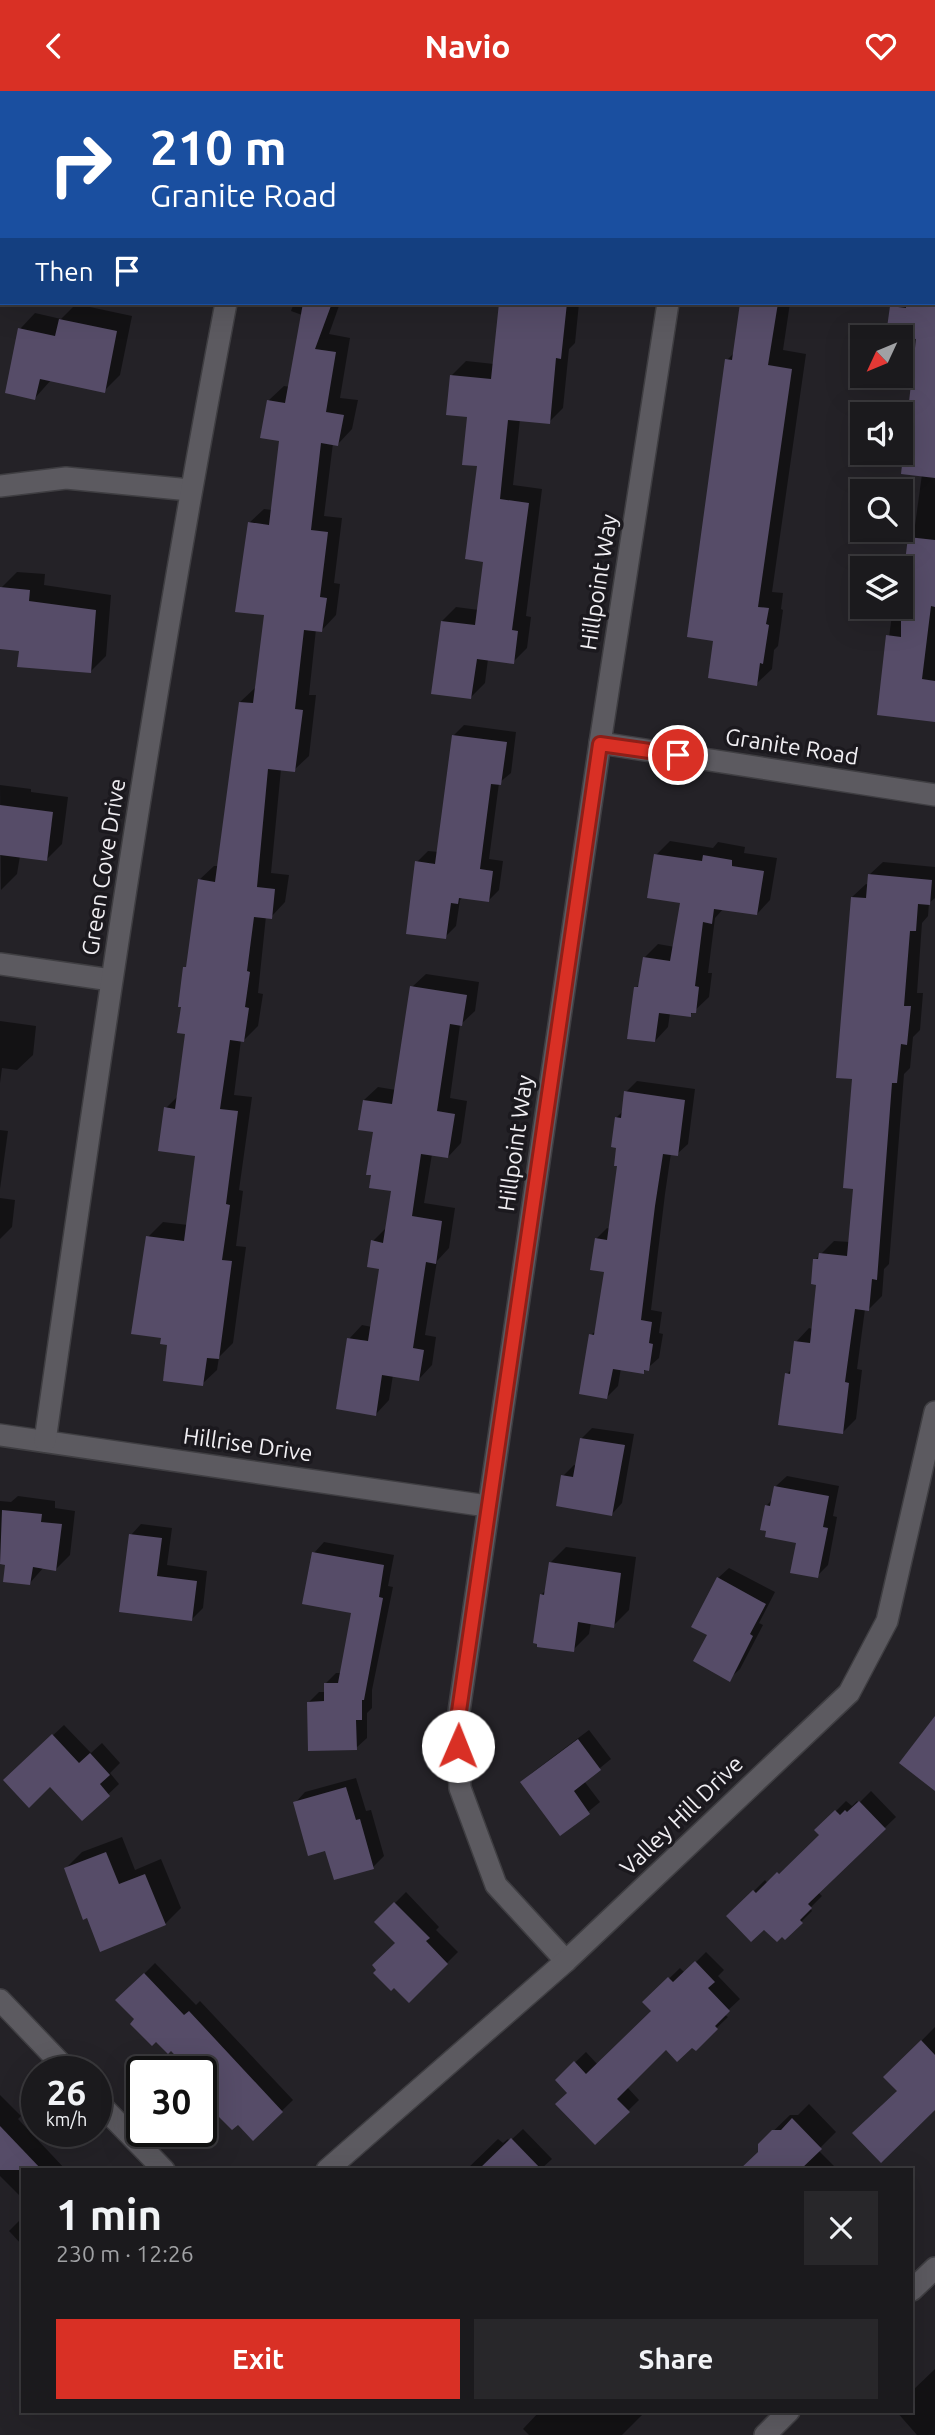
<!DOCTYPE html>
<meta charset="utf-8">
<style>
:root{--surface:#1b1a1d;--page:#28272a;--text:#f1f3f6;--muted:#a0a1a4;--line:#39383b;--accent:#d93025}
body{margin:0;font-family:Ubuntu,sans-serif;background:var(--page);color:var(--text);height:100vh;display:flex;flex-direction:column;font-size:26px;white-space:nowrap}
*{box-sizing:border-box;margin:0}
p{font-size:23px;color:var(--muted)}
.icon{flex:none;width:38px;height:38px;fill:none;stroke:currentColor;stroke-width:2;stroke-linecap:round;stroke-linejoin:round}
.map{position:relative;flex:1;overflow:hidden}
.details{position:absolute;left:21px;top:2077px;width:892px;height:245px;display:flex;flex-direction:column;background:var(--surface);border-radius:0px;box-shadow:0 7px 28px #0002,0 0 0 2px var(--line)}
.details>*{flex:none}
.banner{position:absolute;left:0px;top:0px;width:936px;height:214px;box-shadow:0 7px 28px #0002,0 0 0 2px var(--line);background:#1a4fa0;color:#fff;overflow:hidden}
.needle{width:46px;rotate:226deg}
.controls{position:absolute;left:850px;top:234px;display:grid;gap:14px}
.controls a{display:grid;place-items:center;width:63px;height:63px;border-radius:0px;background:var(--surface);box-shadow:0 7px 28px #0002,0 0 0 2px var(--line);font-size:35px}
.speed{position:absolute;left:21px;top:1965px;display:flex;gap:14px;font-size:35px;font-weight:700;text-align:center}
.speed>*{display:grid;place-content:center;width:91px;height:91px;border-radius:50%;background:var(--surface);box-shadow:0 7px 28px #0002,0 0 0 2px var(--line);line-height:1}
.speed small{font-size:18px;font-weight:400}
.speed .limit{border:4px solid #111;border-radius:10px;background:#fff;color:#111}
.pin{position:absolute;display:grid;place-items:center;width:60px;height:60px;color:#fff;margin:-30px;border:4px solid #fff;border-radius:50%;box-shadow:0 2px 7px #0007}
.me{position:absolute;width:77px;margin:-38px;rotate:1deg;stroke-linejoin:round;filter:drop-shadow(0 0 5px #0008)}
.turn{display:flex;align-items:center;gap:24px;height:147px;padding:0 35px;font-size:32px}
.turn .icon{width:91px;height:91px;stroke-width:2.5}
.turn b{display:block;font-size:49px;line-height:60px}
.then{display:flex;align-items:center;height:66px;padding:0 35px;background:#0003;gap:14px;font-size:26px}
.round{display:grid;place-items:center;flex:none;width:74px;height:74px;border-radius:0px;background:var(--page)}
.headline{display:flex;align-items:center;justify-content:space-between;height:119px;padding:0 35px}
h1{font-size:42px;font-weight:700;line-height:52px}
.action{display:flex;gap:14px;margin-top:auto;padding:14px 35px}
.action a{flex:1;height:80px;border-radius:0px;background:var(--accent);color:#fff;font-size:28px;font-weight:700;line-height:80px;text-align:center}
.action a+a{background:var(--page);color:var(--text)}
header{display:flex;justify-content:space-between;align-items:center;height:91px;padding:0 35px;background:var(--accent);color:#fff;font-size:32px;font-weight:700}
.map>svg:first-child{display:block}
</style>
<header><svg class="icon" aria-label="back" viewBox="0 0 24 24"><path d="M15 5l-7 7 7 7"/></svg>Navio<svg class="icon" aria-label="heart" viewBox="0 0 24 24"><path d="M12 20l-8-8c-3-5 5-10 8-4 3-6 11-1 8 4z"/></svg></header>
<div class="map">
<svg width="935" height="2344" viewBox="0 0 935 2344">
<rect width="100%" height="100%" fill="#242227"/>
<g fill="#0007">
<polygon points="137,0 222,0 135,2"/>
<polygon points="503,0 554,0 552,2"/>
<polygon points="774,0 831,0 832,2 775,2"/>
<polygon points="935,102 935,629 879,622 893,516 901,516 901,478 898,478 907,469 909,447 914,442 922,383 918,246 891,216 895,212 934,212"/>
<polygon points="294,212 340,212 329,243 350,247 340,307 358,309 352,338 338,353 333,352 324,425 342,427 334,492 340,493 336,524 322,539 316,538 309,604 316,604 309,665 294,679 281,678 271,782 289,784 285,811 271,826 266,825 258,902 263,903 258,935 244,949 241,949 234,1004 252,1006 239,1099 243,1100 236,1155 246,1156 233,1252 219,1266 217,1279 202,1293 169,1252 148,1146 163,1131 188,1134 197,1063 166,1017 178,1005 187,941 185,877 188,873 199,789 214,775 219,775 240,611 255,597 266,523 249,432 264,418 272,419 281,349 269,309 284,295 290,296 302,224 291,220"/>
<polygon points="500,212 579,212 575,252 569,258 563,317 549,331 520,328 513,394 542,398 526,525 531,526 527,557 513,571 488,568 485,592 471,606 442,530 456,516 479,519 485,469 479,374 469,324 452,284 466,270 494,273"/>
<polygon points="742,212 790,212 783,259 806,263 772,501 783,502 781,518 783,519 778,555 774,559 772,578 756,593 715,549 727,269 735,261"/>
<polygon points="76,213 132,225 120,284 104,300 51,289 35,307 20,238 35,222 61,228"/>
<polygon points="17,481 45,483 44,494 111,504 106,565 90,581 21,558 0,556 1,497"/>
<polygon points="464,634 516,641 511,682 499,692 489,768 503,770 499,799 488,810 463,806 460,809 456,835 445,846 417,771 428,760 439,761 453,645"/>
<polygon points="0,694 31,698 31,701 68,706 62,753 46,769 20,765 17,783 1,799"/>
<polygon points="670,750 713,757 718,751 745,756 744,762 777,767 770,809 757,823 724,817 715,827 708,882 712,882 709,906 690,924 670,922 668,936 655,950 636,897 641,891 644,867 658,853 675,856 682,811 656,764"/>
<polygon points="883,771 935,776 935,807 929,812 928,825 922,832 917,902 923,902 920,939 913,946 910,977 904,983 889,1173 884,1178 882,1205 869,1218 865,1218 857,1278 862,1279 856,1328 843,1341 787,1283 793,1277 796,1251 809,1237 813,1238 818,1192 815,1169 834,1150 850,1151 855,1096 852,806 866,793 869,794 869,784"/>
<polygon points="426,883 479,891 475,920 460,934 450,1007 467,1010 461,1052 448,1066 432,1063 424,1112 455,1117 449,1157 437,1170 425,1244 436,1246 432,1274 419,1288 393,1284 389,1309 376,1323 349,1248 362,1234 372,1236 381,1177 373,1150 387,1136 393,1098 364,1009 378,996 396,999 412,896"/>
<polygon points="0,930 36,935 33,964 17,979 2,977 0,992"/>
<polygon points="637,990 695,998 688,1053 677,1063 671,1062 665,1103 651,1219 662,1221 659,1242 663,1243 659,1267 643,1281 621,1277 618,1295 607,1306 591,1244 597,1239 606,1179 596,1148 607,1137 610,1138 619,1074 616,1027 623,1020 626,1001"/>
<polygon points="0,1039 8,1040 0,1098"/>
<polygon points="0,1107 15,1109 12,1136 0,1148"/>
<polygon points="592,1337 634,1343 622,1412 612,1423 563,1385 574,1374 577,1375 582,1347"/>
<polygon points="787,1385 839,1395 833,1425 837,1426 828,1474 817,1485 798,1451 766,1415 774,1407 776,1395"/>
<polygon points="18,1405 55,1410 55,1417 75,1420 70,1464 56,1478 44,1476 29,1493 7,1472 0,1471 0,1410 11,1411"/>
<polygon points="141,1433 172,1437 167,1474 207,1480 203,1517 192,1528 121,1519 131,1444"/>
<polygon points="324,1451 394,1464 388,1495 393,1496 372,1599 372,1617 367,1622 367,1647 356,1657 308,1612 319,1601 326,1601 325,1593 336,1582 341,1582 353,1520 314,1462"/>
<polygon points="566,1456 636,1466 629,1519 613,1535 591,1531 589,1543 573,1559 541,1504 546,1499 550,1472"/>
<polygon points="729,1477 775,1501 759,1532 763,1534 740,1578 729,1588 709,1543 718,1487"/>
<polygon points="64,1634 91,1662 102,1652 120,1672 110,1682 119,1693 82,1728 50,1694 16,1679"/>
<polygon points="589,1639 611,1668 584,1690 600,1711 561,1743 522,1691 533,1681"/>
<polygon points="356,1687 366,1720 371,1719 384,1765 373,1776 327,1758 295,1712 305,1701"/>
<polygon points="871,1700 896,1726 818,1801 822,1805 810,1817 812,1820 785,1847 764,1836 729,1825 765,1789 768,1793 822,1744 817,1739 846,1710 852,1715 857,1710 859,1712"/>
<polygon points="122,1746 135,1779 161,1768 181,1817 165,1833 66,1777 82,1761"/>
<polygon points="406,1801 439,1836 436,1839 458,1861 409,1910 397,1852 376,1831"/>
<polygon points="706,1861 724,1879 718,1885 740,1908 724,1923 728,1926 696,1957 692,1955 666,1957 627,1996 639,2009 595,2052 569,2002 557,1989 586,1961 598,1974 653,1920 645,1911 680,1877 685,1882"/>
<polygon points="155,1872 196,1914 200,1910 293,2009 253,2048 220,2013 201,1981 194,1981 118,1909"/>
<polygon points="935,1936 935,2016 899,1999 886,1986"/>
<polygon points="0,2004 21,2025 18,2028 66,2079 23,2079 23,2108 0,2085"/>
<polygon points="809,2013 836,2041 818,2059 838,2079 755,2079 760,2053 790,2024 798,2024"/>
<polygon points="523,2038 552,2068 540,2079 470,2079 468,2077 498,2048 503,2052 508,2048 510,2050"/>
<polygon points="23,2126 23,2155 9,2140"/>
<polygon points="935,2278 935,2344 917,2344 896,2320 912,2320 912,2300"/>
<polygon points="540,2320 646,2320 622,2344 529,2344 523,2338"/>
</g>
<g fill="#564c68">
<polygon points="303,212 332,212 315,258 336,261 326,321 344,324 338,355 321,352 311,439 328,441 320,506 327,507 322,541 304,539 295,618 303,619 295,681 268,678 257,796 275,798 272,828 254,826 247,880 250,881 245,916 249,917 244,951 230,949 220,1018 238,1020 226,1113 230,1114 222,1169 232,1170 219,1268 207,1267 203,1295 163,1290 167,1254 160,1253 161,1247 131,1243 146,1145 184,1150 195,1065 158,1060 164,1016 175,1018 185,943 177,942 181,916 178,916 183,876 186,876 198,788 215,791 239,611 253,612 264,524 235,521 248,431 269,434 279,350 260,347 267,309 285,312"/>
<polygon points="499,212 567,212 561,268 556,267 550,333 508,329 500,408 529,412 512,539 518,540 514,573 477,568 471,608 431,603 441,530 475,534 483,471 465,468 477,375 462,374 467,326 446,324 450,284 491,288"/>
<polygon points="740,212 778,212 768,274 792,278 758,516 769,517 766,533 769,534 763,573 760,572 757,595 708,587 713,550 687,546 725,268 732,269"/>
<polygon points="906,212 935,212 935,387 901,383 916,248 886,244 890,215 906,217"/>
<polygon points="59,228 117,240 105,302 40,288 35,309 5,302 18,237 55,245"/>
<polygon points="908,446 935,449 935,516 931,515 922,588 935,590 935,631 877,624 886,544 901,546 901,478 904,479"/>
<polygon points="0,496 30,499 29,510 96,519 91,582 17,576 19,560 0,558"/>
<polygon points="452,644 507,651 501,694 491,693 480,778 493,780 489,811 459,807 458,813 451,812 446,848 406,843 415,770 435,773"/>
<polygon points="0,714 53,721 47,770 0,764"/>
<polygon points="654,763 702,770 703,764 732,769 732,775 764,780 757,824 714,818 712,833 703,831 695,895 699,896 696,922 691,922 691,926 659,922 655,951 627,948 634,896 638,896 643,866 670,870 680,812 647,807"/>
<polygon points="868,783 932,789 930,814 918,813 916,840 910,840 904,915 911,915 907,954 901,953 897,992 892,992 877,1189 872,1188 869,1220 855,1218 845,1291 849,1292 843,1343 778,1334 785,1282 790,1283 794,1250 810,1252 816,1194 811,1193 813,1168 818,1168 819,1162 847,1165 853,1098 843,1097 852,988 836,987 851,806 866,807"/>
<polygon points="410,895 467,904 462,935 450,933 437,1020 455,1023 448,1067 421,1063 412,1125 442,1130 436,1173 426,1171 413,1257 424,1259 419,1290 382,1284 376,1325 336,1318 347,1247 368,1250 379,1178 367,1176 371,1149 383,1152 391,1100 369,1097 371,1084 366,1084 373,1041 358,1039 363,1009 392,1013"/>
<polygon points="624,1000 685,1009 678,1065 663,1063 655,1115 641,1229 652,1231 649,1252 653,1253 649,1280 644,1279 644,1283 613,1278 607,1308 579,1303 589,1243 594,1244 604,1181 590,1179 595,1147 607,1149 617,1075 614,1075 616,1057 611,1056 615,1026 621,1027"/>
<polygon points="580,1347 625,1354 612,1425 556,1415 561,1384 573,1386"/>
<polygon points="774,1395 829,1405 823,1436 828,1437 818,1487 790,1482 796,1452 765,1446 766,1440 760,1439 765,1414 770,1415"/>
<polygon points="2,1419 42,1423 41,1431 62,1433 56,1480 33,1476 30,1494 3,1491 5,1474 0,1473"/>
<polygon points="129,1443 162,1447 157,1485 197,1490 192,1530 119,1521"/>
<polygon points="312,1461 384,1474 379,1506 383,1507 364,1609 362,1609 362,1629 356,1629 357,1659 308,1660 307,1611 324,1610 324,1592 338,1592 351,1522 302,1513"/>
<polygon points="549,1471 621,1482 614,1537 578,1531 574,1561 537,1556 537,1553 533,1552 540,1503 544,1504"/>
<polygon points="717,1486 766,1513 750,1543 753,1545 730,1591 693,1570 707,1544 691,1536"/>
<polygon points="935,1625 935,1700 899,1672"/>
<polygon points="52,1643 79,1672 90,1662 110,1684 100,1693 110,1705 82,1730 50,1696 29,1717 3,1689"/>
<polygon points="578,1648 601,1679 574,1700 590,1723 560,1745 520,1691"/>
<polygon points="346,1696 356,1729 360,1728 374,1778 334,1789 325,1760 308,1765 293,1711"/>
<polygon points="859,1710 886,1738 808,1813 812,1817 800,1829 803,1832 785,1849 782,1846 777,1851 764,1839 751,1851 726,1825 753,1799 756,1802 777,1781 779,1783 819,1744 814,1739 835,1719 840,1724 845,1719 847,1721"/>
<polygon points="106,1761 119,1793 145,1783 166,1834 100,1861 87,1827 83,1829 64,1777"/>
<polygon points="394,1811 430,1847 426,1850 448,1873 409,1912 394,1897 391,1900 373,1882 376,1879 372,1874 395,1852 374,1831"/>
<polygon points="695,1870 715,1891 708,1897 730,1920 715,1935 718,1938 696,1960 692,1957 677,1971 666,1959 617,2008 630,2021 595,2054 555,2013 567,2002 555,1989 574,1970 586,1983 651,1920 642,1911 668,1886 673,1891"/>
<polygon points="144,1882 184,1924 189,1920 283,2021 253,2050 238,2034 232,2039 212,2019 218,2013 212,2008 215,2006 201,1992 201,1981 191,1981 171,1960 168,1963 156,1951 152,1955 130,1933 134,1928 115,1909"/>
<polygon points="921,1949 935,1964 935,2019 881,2072 852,2042 897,2000 883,1986"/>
<polygon points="792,2027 822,2058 800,2079 739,2079 758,2061 758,2053 772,2039 781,2039"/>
<polygon points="0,2035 42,2079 0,2079"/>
<polygon points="511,2047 542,2079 478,2079"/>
</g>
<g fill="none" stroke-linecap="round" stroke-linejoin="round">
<defs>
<g id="minor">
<polyline points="665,0 665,2"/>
<polyline points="332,2 333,0"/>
<polyline points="0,395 66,387 190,399"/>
<polyline points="600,652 935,704"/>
<polyline points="0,873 111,889"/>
<polyline points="0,1344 487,1415"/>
<path d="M45 1350C99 970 154 589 226 212"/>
<polyline points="566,1870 496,1794 460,1697 457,1634 600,652 668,212"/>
<polyline points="0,1909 69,1981"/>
<polyline points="96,2009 164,2079"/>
<polyline points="327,2079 566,1870 849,1602 887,1530 935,1321"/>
<polyline points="912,2199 935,2177"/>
<polyline points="765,2344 789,2320"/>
</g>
</defs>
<use href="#minor" stroke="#3f3e42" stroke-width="24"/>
<use href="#minor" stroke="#5c5a60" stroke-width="21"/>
</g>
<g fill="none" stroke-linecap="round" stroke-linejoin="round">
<defs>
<polyline id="route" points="458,1655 457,1634 600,653 678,664"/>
</defs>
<use href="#route" stroke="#8d1f18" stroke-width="18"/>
<use href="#route" stroke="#d93025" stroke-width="12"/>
</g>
<g text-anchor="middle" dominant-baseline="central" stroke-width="7" stroke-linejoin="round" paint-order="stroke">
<g font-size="23" fill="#f0eef2" stroke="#1b191e">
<text transform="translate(598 491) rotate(-81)">Hillpoint Way</text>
<text transform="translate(792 655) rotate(9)">Granite Road</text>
<text transform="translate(103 776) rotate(-81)">Green Cove Drive</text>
<text transform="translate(515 1052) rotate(-82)">Hillpoint Way</text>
<text transform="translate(248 1353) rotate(8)">Hillrise Drive</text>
<text transform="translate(681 1724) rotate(-44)">Valley Hill Drive</text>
</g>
</g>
</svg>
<div class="controls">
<a><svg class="needle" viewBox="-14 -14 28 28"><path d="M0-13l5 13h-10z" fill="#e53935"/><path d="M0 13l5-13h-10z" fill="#a0a1a4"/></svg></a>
<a><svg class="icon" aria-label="sound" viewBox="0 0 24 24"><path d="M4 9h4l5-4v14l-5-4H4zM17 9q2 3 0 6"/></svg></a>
<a><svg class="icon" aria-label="search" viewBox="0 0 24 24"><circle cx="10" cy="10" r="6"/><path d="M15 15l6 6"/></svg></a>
<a><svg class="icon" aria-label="layers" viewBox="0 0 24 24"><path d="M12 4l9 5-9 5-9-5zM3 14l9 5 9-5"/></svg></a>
</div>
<div class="speed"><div>26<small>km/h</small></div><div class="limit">30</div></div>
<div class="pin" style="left:678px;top:664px;background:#d93025"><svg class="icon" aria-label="arrive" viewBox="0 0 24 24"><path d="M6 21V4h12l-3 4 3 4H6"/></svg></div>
<svg class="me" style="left:458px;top:1655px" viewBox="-20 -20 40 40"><circle r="19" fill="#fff"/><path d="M0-13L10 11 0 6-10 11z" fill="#d93025"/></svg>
<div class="banner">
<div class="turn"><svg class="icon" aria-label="right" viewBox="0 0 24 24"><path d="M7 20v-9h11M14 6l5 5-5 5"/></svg><div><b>210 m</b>Granite Road</div></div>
<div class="then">Then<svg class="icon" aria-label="arrive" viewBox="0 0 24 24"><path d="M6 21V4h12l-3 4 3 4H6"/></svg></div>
</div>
<section class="details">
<div class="headline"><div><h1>1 min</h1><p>230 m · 12:26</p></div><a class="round"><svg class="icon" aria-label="close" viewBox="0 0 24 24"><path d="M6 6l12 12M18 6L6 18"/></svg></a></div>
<div class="action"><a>Exit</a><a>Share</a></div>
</section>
</div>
